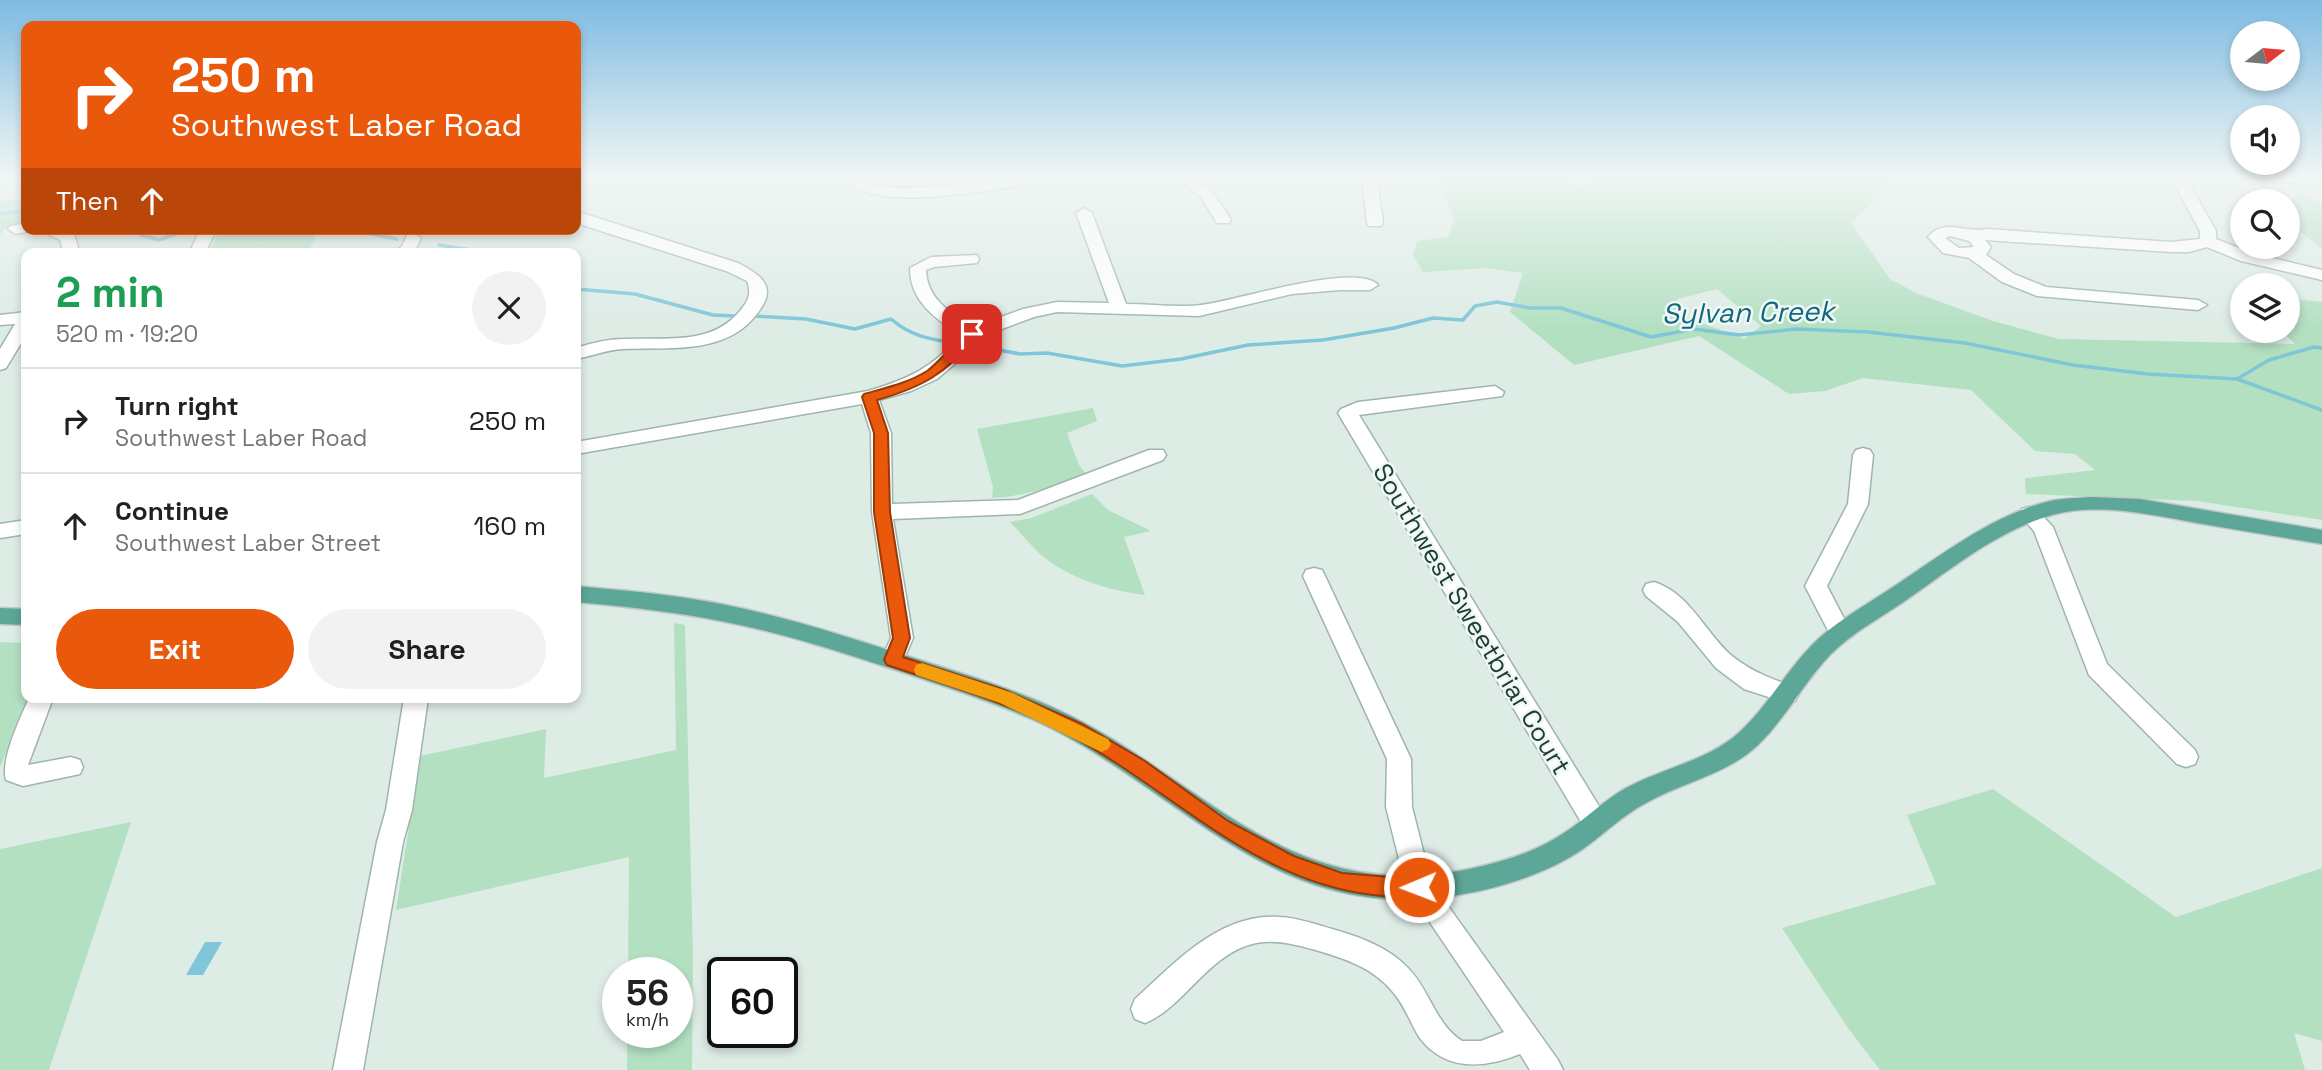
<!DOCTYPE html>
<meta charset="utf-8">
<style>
:root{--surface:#fff;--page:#f2f2f2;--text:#202124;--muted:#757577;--line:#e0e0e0;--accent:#ea580c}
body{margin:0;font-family:"Space Grotesk",sans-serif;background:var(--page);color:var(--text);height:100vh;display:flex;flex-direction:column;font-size:26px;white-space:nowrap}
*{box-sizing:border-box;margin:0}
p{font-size:23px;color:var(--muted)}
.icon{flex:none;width:38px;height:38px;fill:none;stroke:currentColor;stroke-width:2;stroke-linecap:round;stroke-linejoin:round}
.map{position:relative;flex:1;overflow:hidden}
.sheet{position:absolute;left:21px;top:248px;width:560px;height:455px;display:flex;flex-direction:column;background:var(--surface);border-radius:14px;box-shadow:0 4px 10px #0003}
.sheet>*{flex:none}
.guide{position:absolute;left:21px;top:21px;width:560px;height:214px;border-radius:14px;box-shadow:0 4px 10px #0003;background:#ea580c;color:#fff;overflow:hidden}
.needle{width:46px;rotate:74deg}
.buttons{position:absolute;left:2230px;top:21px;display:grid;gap:14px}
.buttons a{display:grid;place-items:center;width:70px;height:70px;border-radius:50%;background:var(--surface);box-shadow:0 4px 10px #0003;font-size:35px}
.speed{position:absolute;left:602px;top:957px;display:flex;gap:14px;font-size:35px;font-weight:700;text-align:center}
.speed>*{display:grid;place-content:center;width:91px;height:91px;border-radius:50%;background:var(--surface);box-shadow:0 4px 10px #0003;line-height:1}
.speed small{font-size:18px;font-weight:400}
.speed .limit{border:4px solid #111;border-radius:10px;background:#fff;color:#111}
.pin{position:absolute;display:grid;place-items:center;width:60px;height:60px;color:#fff;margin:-30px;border-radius:14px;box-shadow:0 4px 10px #0006}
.me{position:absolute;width:77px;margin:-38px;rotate:269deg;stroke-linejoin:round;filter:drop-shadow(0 0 5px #0008)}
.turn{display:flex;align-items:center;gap:24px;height:147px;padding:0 35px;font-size:32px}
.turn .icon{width:91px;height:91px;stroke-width:2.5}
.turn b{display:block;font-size:49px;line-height:60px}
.then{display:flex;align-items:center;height:66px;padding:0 35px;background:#0003;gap:14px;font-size:26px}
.round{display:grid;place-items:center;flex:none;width:74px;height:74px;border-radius:37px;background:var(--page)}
.headline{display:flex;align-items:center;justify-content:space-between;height:119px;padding:0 35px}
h1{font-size:42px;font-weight:700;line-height:52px;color:#1e9e55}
.primary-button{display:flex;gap:14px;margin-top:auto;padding:14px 35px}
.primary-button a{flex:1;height:80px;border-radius:42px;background:var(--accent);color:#fff;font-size:28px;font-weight:700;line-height:80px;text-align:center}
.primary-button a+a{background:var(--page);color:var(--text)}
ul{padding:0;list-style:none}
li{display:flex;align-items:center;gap:21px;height:105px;padding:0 35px;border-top:2px solid var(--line)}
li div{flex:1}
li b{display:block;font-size:26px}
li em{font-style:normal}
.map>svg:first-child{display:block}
</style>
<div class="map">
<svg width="2322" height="1070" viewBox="0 0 2322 1070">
<rect width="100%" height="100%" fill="#deece6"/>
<g fill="#b4e0c2" fill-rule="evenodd">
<path d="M1437 178H1565L1577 185 1603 178H1899L1851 223 1890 279 1916 293 1993 321 2059 339 2295 344 2282 331H2287V298L2322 302V520L2197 501 2026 494 2025 478 2095 470 2075 454 2035 451 1971 390 1863 378 1825 391 1789 394 1699 336 1574 365 1510 312 1523 273 1486 268 1423 272 1413 255 1417 241 1448 237 1454 219ZM1717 289 1761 326 1744 339 1678 314 1677 299Z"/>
<polygon points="2297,190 2322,204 2322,249 2302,233 2288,215"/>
<polygon points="25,198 22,202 26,202 26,225 5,228 0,235 0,201"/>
<polygon points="220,229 318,229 308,254 266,254 268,249 263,249 263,247 209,254"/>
<path d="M1093 408 1097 421 1067 433 1079 465 1086 474C1056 486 1026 496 992 498L993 487 977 429Z"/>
<path d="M1092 494 1108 510 1151 531 1124 537 1145 595C1110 591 1067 578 1040 554 1029 544 1020 532 1010 522L1031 518Z"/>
<polygon points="674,623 685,625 693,958 692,1070 627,1070 627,1033 677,1032 677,973 628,973 629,857 396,910 420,756 546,729 544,778 676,750"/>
<polygon points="0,642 26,643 26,698 29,698 0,767"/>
<polygon points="1993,789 2176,917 2322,868 2322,1041 2294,1033 2305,1070 1880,1070 1848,1028 1782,928 1936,884 1907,815"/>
<polygon points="131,822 49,1070 0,1070 0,849"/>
</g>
<polygon fill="#7fc6d8" points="205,942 222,942 203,975 186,975"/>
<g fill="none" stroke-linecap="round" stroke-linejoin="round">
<g stroke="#7fc6d8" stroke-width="3.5">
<polyline points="0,214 26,210"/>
<polyline points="142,229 141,235 159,240 190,229"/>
<polyline points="347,229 397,239"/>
<polyline points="439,245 497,254"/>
<polyline points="576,289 635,294 713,315 735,316"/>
<path d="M755 316 806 319 855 329 891 319C911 336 928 339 954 343"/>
<polyline points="973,345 1020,354 1047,353 1122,366 1181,359 1248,345 1323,340 1394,328 1433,318 1463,320 1475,306 1497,302 1530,308 1561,308 1651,337 1694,329 1739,335 1796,329 1868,332 1965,343 2073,365 2148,374 2237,379 2269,360 2314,347 2322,348"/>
<polyline points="2237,379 2322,410"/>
</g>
<defs>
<g id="minor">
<path d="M843 178C860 178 864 182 879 186 889 188 901 188 912 188 956 187 999 175 1043 178L1035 183C993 189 871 215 843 178Z"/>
<path d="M1177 178C1208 178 1216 196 1231 220L1229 223H1217L1201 197Z"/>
<polygon points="1362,178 1377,178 1383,223 1381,226 1369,226 1367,223"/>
<path d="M2171 178H2186L2216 231V239L2252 253 2322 270V280L2241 261 2207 247 2189 252H2171L1985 240 1991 247 1986 255 2014 274 2046 287 2198 300 2207 305 2198 310 2037 296 2002 282 1969 258 1943 253 1928 237C1944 217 1966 234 1987 229L2171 242 2200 239V231ZM1950 236 1969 241 1974 247 1959 248 1945 238Z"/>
<polygon points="2268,178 2322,178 2322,180 2276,183"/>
<path d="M1084 208 1092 213 1126 304C1151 304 1177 308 1201 305 1232 302 1357 261 1378 285L1370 290H1340L1292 294 1199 316 1057 312 1034 317 978 338 958 361 937 379 911 391 879 400 891 433 892 504 1018 500 1149 450H1163L1166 455 1163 460 1020 514 893 519 913 638 901 666 893 669 885 666 881 660 891 638 872 512 871 433 862 404 576 454V442L868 391C909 379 932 368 961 335 935 319 910 301 910 268L931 257 977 255 979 259 977 263 934 267 926 270C927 300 951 313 974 327L1023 309 1057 302 1109 303 1076 213Z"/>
<path d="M576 211 738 263C753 271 775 282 764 303 735 356 675 347 623 349 606 350 592 356 576 359V348C592 343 607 339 624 339 665 337 711 346 740 311 748 301 752 294 747 281L726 271 576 223Z"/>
<polygon points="26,223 26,229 33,229 32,231 16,234 8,229 10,226"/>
<polygon points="37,229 61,229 74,234 78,247 75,254 59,254 62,247 60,240"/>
<polygon points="200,229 216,229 205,254 189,254"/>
<polygon points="413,233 421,238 415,251 393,254 402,246 407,235"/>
<polygon points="26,312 26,335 6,368 0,370 0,349 15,324 0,325 0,315"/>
<polygon points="1495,386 1504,392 1502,396 1359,415 1605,816 1609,824 1605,832 1596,835 1587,832 1338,413 1341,409 1358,402"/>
<polygon points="1863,448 1870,450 1873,455 1868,504 1827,586 1851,632 1848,638 1840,641 1832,638 1805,586 1848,504 1853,455 1856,450"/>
<polygon points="2029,507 2036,509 2053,527 2107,664 2195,750 2198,757 2195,764 2186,767 2177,764 2089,675 2034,531 2019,514 2022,509"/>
<polygon points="26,520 26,534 0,538 0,524"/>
<path d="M1314 568 1322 570 1325 576 1411 759 1412 807 1431 882 1558 1060 1563 1070H1530L1520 1054C1480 1070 1444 1070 1419 1037 1410 1022 1404 1004 1392 991 1373 968 1346 959 1319 951 1298 945 1277 939 1256 943 1208 953 1185 1007 1145 1023L1135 1019 1131 1009 1135 999C1175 963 1220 912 1280 917 1298 918 1315 924 1332 929 1360 937 1388 947 1408 968 1430 990 1435 1024 1462 1041H1481L1504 1032 1406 887 1386 807 1387 759 1303 576 1306 570Z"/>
<path d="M1654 582C1690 593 1705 633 1732 656 1752 672 1772 679 1795 687L1799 694 1795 701 1787 703 1744 689 1716 668 1678 622 1646 596 1643 590 1646 584Z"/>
<path d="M29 698H53L28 765 71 757 80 760 83 767 80 774 23 786 6 780C0 760 20 719 29 698Z"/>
<polygon points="404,698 428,698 412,810 403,842 363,1070 333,1070 377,842 386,810"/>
</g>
<g id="major">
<path d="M2092 497 2140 499 2322 530V544C2280 537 2239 530 2197 523 2152 515 2098 502 2052 515 1996 531 1949 571 1902 603 1878 619 1851 634 1831 654 1804 682 1786 718 1758 745 1726 775 1683 782 1646 803 1623 815 1604 834 1583 849 1542 877 1485 893 1436 898 1264 915 1176 785 1036 721 994 702 951 689 908 674 852 656 797 637 740 625 686 613 631 607 576 602V586C633 591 689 596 745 609 803 622 860 641 917 659 960 673 1004 686 1045 704 1199 770 1280 908 1469 869 1502 862 1536 852 1564 833 1586 819 1604 800 1626 788 1661 769 1702 762 1734 737 1765 711 1783 675 1811 646 1832 624 1861 608 1887 591 1938 558 1989 516 2050 501 2063 498 2078 498 2092 497Z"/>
<polygon points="0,608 26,609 26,625 0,624"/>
</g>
</defs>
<use href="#minor" stroke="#a0b4ae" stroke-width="3"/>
<use href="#major" stroke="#c0c9c7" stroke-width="3"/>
<use href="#minor" fill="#fff" fill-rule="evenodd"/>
<use href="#major" fill="#5da798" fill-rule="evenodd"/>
</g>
<linearGradient id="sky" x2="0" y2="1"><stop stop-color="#7ebbe2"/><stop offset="0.54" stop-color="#f0f6f4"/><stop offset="1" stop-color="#f0f6f4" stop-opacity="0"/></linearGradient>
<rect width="2322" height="327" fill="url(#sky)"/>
<path fill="#ea580c" stroke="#983908" stroke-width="2" d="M972 330 979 334 977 337C945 374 923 387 877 400L888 433 890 512 910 638 903 657 1005 690 1082 724 1145 761 1228 821 1294 856 1342 873 1426 880 1429 887 1426 893C1409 899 1391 897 1373 895 1253 881 1173 791 1071 736 1013 704 949 686 887 665L884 660 893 638 874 512V433L862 397 864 394C885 388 908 383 927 371 940 362 961 334 972 330Z"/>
<polygon fill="#f59e0b" points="922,663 1013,693 1108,739 1111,744 1108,749 1102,752 1095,749 1000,703 916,675 914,670 916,665"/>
<g text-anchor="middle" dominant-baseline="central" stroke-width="5" stroke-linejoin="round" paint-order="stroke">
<g font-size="26" fill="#1d3d37" stroke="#eff8f4">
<text transform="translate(1472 619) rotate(59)">Southwest Sweetbriar Court</text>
</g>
<g font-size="28" font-style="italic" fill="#116780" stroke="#eff8f4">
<text transform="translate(1748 312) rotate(-1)">Sylvan Creek</text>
</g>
</g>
</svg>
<div class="buttons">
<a><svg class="needle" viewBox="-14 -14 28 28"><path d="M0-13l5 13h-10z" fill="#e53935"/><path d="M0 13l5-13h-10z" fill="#757577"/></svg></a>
<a><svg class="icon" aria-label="sound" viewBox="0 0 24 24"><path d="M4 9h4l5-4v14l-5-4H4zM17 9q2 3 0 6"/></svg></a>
<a><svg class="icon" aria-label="search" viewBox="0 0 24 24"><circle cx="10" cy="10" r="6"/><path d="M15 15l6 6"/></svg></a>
<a><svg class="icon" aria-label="layers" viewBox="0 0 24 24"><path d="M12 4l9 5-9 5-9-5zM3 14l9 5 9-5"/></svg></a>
</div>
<div class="speed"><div>56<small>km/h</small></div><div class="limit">60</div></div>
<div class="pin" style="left:972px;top:334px;background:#d93025"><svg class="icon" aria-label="arrive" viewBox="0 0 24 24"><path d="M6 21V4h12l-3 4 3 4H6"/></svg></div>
<svg class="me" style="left:1419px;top:887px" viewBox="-20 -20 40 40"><circle r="17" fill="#ea580c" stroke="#fff" stroke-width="3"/><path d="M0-11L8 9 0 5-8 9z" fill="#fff"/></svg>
<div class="guide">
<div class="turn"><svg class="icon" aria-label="right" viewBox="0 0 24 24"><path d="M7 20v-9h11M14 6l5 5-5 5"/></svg><div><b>250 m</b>Southwest Laber Road</div></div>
<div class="then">Then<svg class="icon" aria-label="ahead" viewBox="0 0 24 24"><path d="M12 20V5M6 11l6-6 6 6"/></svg></div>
</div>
<section class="sheet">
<div class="headline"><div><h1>2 min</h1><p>520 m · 19:20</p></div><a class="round"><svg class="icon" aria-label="close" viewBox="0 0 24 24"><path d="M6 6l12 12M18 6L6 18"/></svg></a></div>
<ul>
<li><svg class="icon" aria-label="right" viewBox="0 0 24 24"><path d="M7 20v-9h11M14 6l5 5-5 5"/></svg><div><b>Turn right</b><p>Southwest Laber Road</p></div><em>250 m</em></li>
<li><svg class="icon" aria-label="ahead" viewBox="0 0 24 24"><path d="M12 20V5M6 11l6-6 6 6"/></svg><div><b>Continue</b><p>Southwest Laber Street</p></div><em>160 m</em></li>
</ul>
<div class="primary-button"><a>Exit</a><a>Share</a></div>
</section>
</div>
